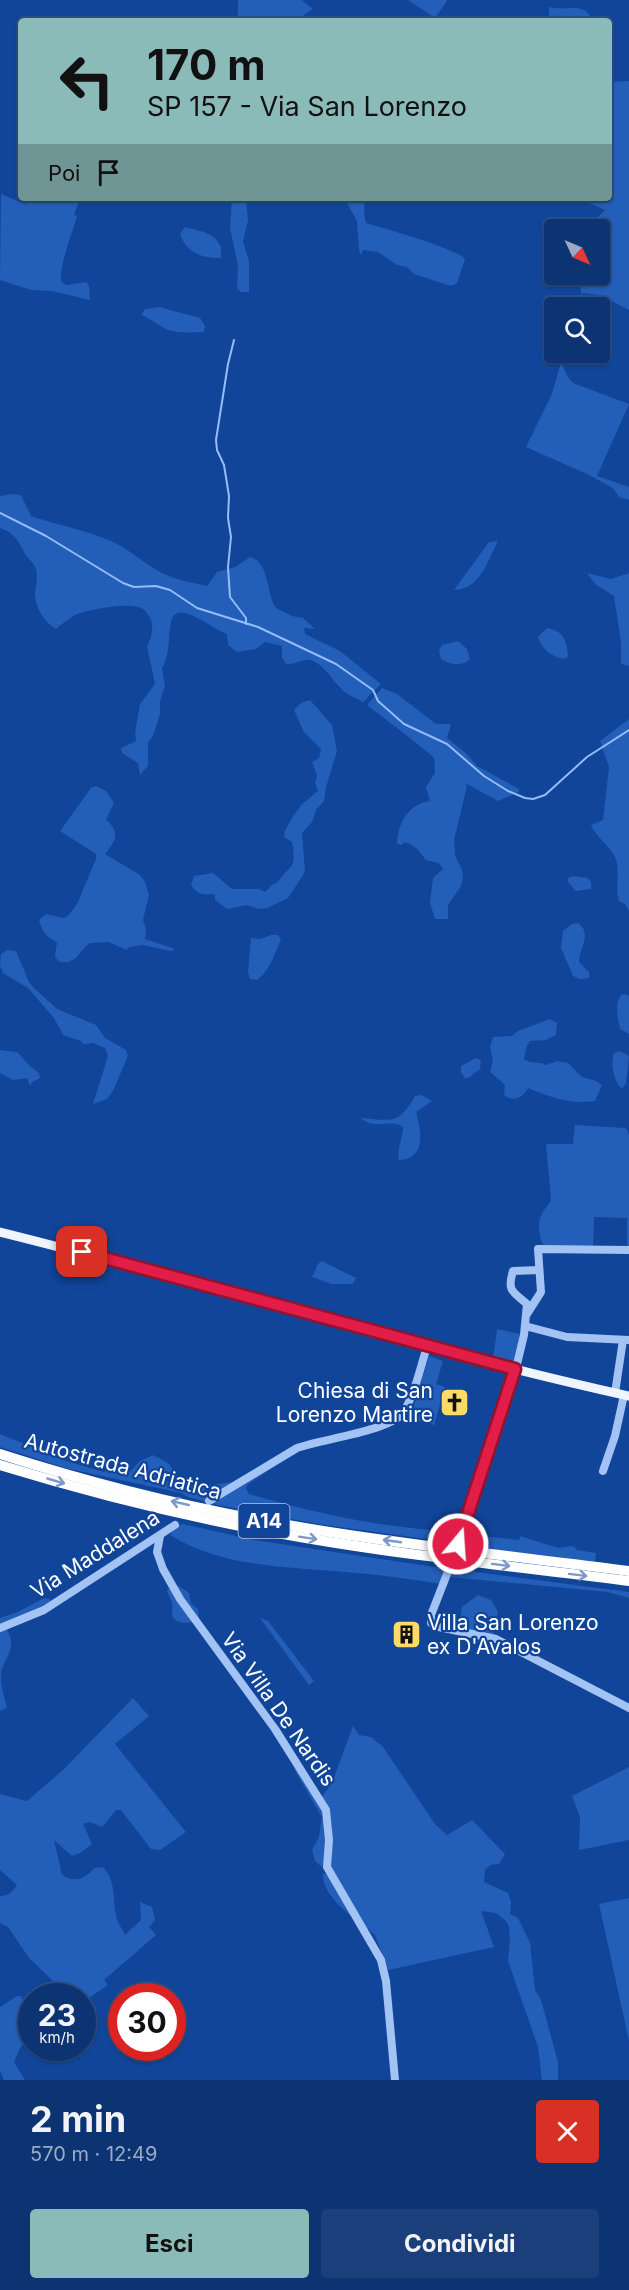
<!DOCTYPE html>
<html lang="it">
<meta charset="utf-8">
<style>
:root{--surface:#0c3473;--page:#1a3f7b;--text:#f1f3f6;--muted:#9aaac4;--line:#2c4f85;--accent:#8bbbb9}
body{margin:0;font-family:Inter,sans-serif;background:var(--page);color:var(--text);height:100vh;display:flex;flex-direction:column;font-size:22px;white-space:nowrap}
*{box-sizing:border-box;margin:0}
p{font-size:20px;color:var(--muted)}
.icon{flex:none;width:33px;height:33px;fill:none;stroke:currentColor;stroke-width:2;stroke-linecap:round;stroke-linejoin:round}
.map{position:relative;height:2080px;overflow:hidden}
.side{display:flex;flex-direction:column;background:var(--surface);flex:1}
.side>*{flex:none}
.banner{position:absolute;left:18px;top:18px;width:594px;height:183px;border-radius:6px;box-shadow:0 2px 4px #0004,0 0 0 2px var(--line);background:#8bbbb9;color:#111;overflow:hidden}
.needle{width:39px;rotate:134deg}
.fabs{position:absolute;left:544px;top:219px;display:grid;gap:12px}
.fabs a{display:grid;place-items:center;width:66px;height:66px;border-radius:6px;background:var(--surface);box-shadow:0 2px 4px #0004,0 0 0 2px var(--line);font-size:30px}
.speed{position:absolute;left:18px;top:1983px;display:flex;gap:12px;font-size:30px;font-weight:700;text-align:center}
.speed>*{display:grid;place-content:center;width:78px;height:78px;border-radius:50%;background:var(--surface);box-shadow:0 2px 4px #0004,0 0 0 2px var(--line);line-height:1}
.speed small{font-size:15px;font-weight:400}
.speed .limit{border:9px solid #d22;background:#fff;color:#111}
.pin{position:absolute;display:grid;place-items:center;width:51px;height:51px;color:#fff;margin:-26px;border-radius:12px;box-shadow:0 3px 9px #0006}
.me{position:absolute;width:66px;margin:-33px;rotate:18deg;stroke-linejoin:round;filter:drop-shadow(0 0 4px #0008)}
.turn{display:flex;align-items:center;gap:21px;height:126px;padding:0 30px;font-size:27px}
.turn .icon{width:78px;height:78px;stroke-width:2.5}
.turn b{display:block;font-size:42px;line-height:51px}
.then{display:flex;align-items:center;height:57px;padding:0 30px;background:#0003;gap:12px;font-size:22px}
.round{display:grid;place-items:center;flex:none;width:63px;height:63px;border-radius:6px;background:var(--page)}
.headline{display:flex;align-items:center;justify-content:space-between;height:102px;padding:0 30px}
h1{font-size:36px;font-weight:700;line-height:45px}
.cta{display:flex;gap:12px;margin-top:auto;padding:12px 30px}
.cta a{flex:1;height:69px;border-radius:6px;background:var(--accent);color:#111;font-size:24px;font-weight:700;line-height:69px;text-align:center}
.cta a+a{background:var(--page);color:var(--text)}
.map>svg:first-child{display:block}
</style>
<div class="map">
<svg width="629" height="2080" viewBox="0 0 629 2080">
<rect width="100%" height="100%" fill="#104599"/>
<g fill="#235eb8">
<polygon points="238,0 302,0 313,9 295,21 238,21"/>
<polygon points="408,0 446,0 447,1 435,18"/>
<path d="M549 7C566 12 586 0 592 21H545L549 15Z"/>
<polygon points="629,81 629,310 600,295 581,293 580,282 584,275 600,274 600,230 593,229 597,218 605,210 578,198 609,198 609,82"/>
<path d="M1 194 25 204 31 198H80L74 215 77 216C73 232 57 270 62 283L67 285 86 282 89 286 90 300 52 291 31 290 0 280Z"/>
<polygon points="232,198 246,198 248,220 243,241 249,262 249,292 241,292 237,288 238,265 230,228"/>
<path d="M344 198H365L364 214 366 223C386 229 455 248 465 259L457 283 451 286 414 274 407 267 397 265 378 252 363 250 361 255 359 250 357 221Z"/>
<path d="M185 227C200 231 214 232 221 247V258C202 259 186 252 180 234Z"/>
<path d="M159 307 200 318 205 326 204 332C191 332 177 334 166 329 156 324 150 318 141 315L145 309Z"/>
<polygon points="561,362 567,376 573,383 629,404 597,476 629,487 629,500 619,497 613,488 589,475 526,447 552,394"/>
<path d="M11 494 21 495 31 516C58 525 86 530 111 541 127 548 140 560 155 569 170 579 190 582 207 586L217 572 235 567 250 557C270 562 266 594 276 608L292 616 303 618 315 629 304 628 305 634 340 651 381 684 363 702C357 698 351 697 346 693 334 684 324 663 310 660 304 658 295 665 286 664L282 658V646L265 642 256 649 237 652 228 645 227 634C215 632 176 596 171 622 168 637 170 656 162 668L165 686 160 701V714L153 736 148 742V766L140 775 138 763 122 753 121 748 136 741 135 733 140 704 155 684 147 646C151 640 154 628 151 620 149 616 147 612 143 609 130 601 88 610 75 615 68 619 62 624 56 629 44 622 35 607 35 593 36 585 38 577 36 569 33 561 26 558 23 550 17 539 13 532 0 528V496Z"/>
<path d="M498 541C487 561 481 589 454 590L489 542Z"/>
<polygon points="587,573 611,579 629,573 629,666 621,664 621,642 614,596 595,584"/>
<path d="M547 628C564 631 567 641 568 657L564 659C551 657 541 648 538 637Z"/>
<path d="M458 641 467 649 470 659C462 667 451 665 441 659L439 650 442 645Z"/>
<path d="M382 688 397 694 436 724H451L447 738 467 754 477 766 519 789V792L498 801 465 783 467 786 454 840 455 855 462 870 463 878 461 886 448 905V919H435L430 903 433 878 443 869 439 863 426 860C419 852 417 846 405 842L401 845 397 844C398 823 408 804 430 801L426 787 435 773 434 758C413 739 390 723 367 705Z"/>
<path d="M310 700 332 725 337 751 326 787 324 801 316 810 312 822 302 833 305 872 288 898 267 908 258 909 247 905 227 909 215 900V894C203 895 197 895 191 885L194 876 213 873 232 889H259L265 892 272 885 278 882C291 862 297 871 292 842L284 837 285 831 293 816 302 804 318 791 315 782 317 776 312 762 319 758 321 749 304 732 294 710 301 703Z"/>
<path d="M629 719V911L625 904 619 901C614 886 622 870 614 855 608 845 593 833 591 825L603 820 609 767 600 741Z"/>
<path d="M96 786 106 791 114 803 106 820C121 832 116 841 105 854L140 875 145 882 149 895 143 920 146 929 145 939 175 949 171 951 143 945 129 947 126 950 109 942 90 943C79 951 75 967 58 961L55 956 57 942C47 938 42 931 39 920L46 914 63 918 68 916 77 904 96 859V854L60 831 91 788Z"/>
<polygon points="573,876 588,878 591,882 591,889 576,891 568,882 568,878"/>
<path d="M578 923C593 934 579 949 579 962L589 972V978L580 979 573 976 561 948 563 931 572 924Z"/>
<path d="M271 935H278L281 939C275 953 270 971 257 980L250 979 248 972 251 938 260 939Z"/>
<polygon points="7,950 16,951 29,982 35,989 57,1009 96,1025 105,1038 126,1050 128,1056 113,1091 107,1099 93,1104 108,1056 105,1048 93,1043 83,1044 81,1041 63,1035 54,1018 28,988 3,973 0,966 1,954"/>
<path d="M624 994 629 996V1034L620 1029C618 1018 614 1005 621 995Z"/>
<path d="M550 1019 557 1023 556 1035 546 1040 530 1041 527 1046 524 1059C530 1064 539 1061 546 1065L557 1061 568 1063 582 1077 596 1081 602 1085 595 1101C571 1105 550 1097 528 1088 523 1097 514 1103 504 1095L505 1085 490 1072 493 1059 490 1047 493 1037 512 1036 518 1031Z"/>
<polygon points="0,1050 17,1052 31,1067 39,1073 40,1078 32,1082 30,1086 27,1078 13,1080 0,1073"/>
<path d="M619 1051 629 1056 626 1083 622 1089C614 1082 610 1064 614 1053Z"/>
<polygon points="476,1058 481,1060 480,1069 468,1078 465,1078 461,1072 461,1066"/>
<path d="M421 1095 432 1101 416 1112C421 1130 427 1159 399 1160 396 1152 403 1137 403 1127 391 1118 377 1131 360 1118 391 1120 398 1126 415 1096Z"/>
<path d="M575 1125 626 1128 629 1135V1249H627V1218L594 1217 593 1249 544 1247C539 1236 536 1223 543 1212 546 1206 549 1206 551 1199L546 1144H573Z"/>
<polygon points="322,1261 356,1278 353,1284 332,1284 312,1277 318,1264"/>
<polygon points="497,1329 520,1334 515,1364 493,1359"/>
<polygon points="429,1356 443,1361 436,1384 445,1387 434,1425 410,1419"/>
<path d="M0 1434 63 1460 104 1472 113 1468 129 1473 140 1461 153 1455C161 1460 172 1462 173 1472L162 1481 212 1485 233 1482 204 1501 188 1497 181 1493 65 1468 0 1447Z"/>
<path d="M292 1455 247 1485 246 1488 249 1494C316 1513 385 1529 455 1531L461 1526 455 1543 318 1524 208 1503Z"/>
<path d="M183 1524 254 1540 448 1569 441 1584C409 1579 377 1574 345 1572 286 1567 221 1567 170 1535L177 1526Z"/>
<polygon points="465,1534 519,1540 520,1536 558,1548 573,1546 577,1550 596,1553 595,1562 461,1545"/>
<polygon points="453,1569 629,1592 629,1598 608,1592 449,1577"/>
<path d="M175 1586H179L189 1593 191 1604 198 1609 199 1619C193 1624 177 1625 173 1617 171 1613 173 1608 172 1603 170 1598 168 1595 167 1590Z"/>
<polygon points="478,1595 491,1600 498,1612 493,1636 459,1628 462,1607"/>
<polygon points="44,1598 50,1599 52,1602 43,1608 0,1627 0,1618 18,1612"/>
<polygon points="260,1618 268,1621 314,1681 309,1685"/>
<path d="M7 1630C19 1649 2 1659 1 1675 0 1685 5 1698 7 1708L0 1711V1632Z"/>
<path d="M133 1698 149 1716 115 1744 186 1832 160 1850 151 1849 121 1810H116L102 1827 90 1822 83 1824 92 1844 80 1853 72 1856 54 1840 62 1875C75 1883 85 1879 94 1868L103 1867C118 1883 111 1902 118 1922 120 1926 123 1931 125 1935L141 1920 140 1902 152 1907 155 1920 149 1927 156 1935 104 1980 108 1985 83 2002 82 1996H57L58 1992 52 1980 29 1958 8 1927 0 1923V1896C9 1896 12 1892 17 1885L0 1870V1794L27 1801 63 1770Z"/>
<polygon points="353,1726 359,1735 371,1737 383,1747 435,1824 447,1835 472,1820 505,1854 499,1864 490,1865 485,1870 484,1882 508,1893 511,1902 510,1914 518,1918 530,1943 535,1990 541,2000 558,2062 558,2080 542,2080 538,2047 508,1961 510,1937 509,1927 506,1921 496,1913 481,1911 494,1947 388,1970 375,1935 362,1923 331,1867 332,1825 328,1809 321,1798 332,1783"/>
<polygon points="629,1767 629,1840 579,1850 580,1817 572,1796"/>
<polygon points="297,1768 323,1808 326,1819 324,1869 315,1861 312,1850 319,1837 322,1817 294,1769"/>
<path d="M327 1873 353 1917C340 1908 322 1890 323 1874Z"/>
<polygon points="629,1898 629,2041 599,1904"/>
<polygon points="17,1996 21,1996 24,2003 21,2007 31,2014 31,2036 20,2048 14,2062 25,2080 4,2080 0,2071 0,2007"/>
</g>
<g fill="none" stroke-linecap="round" stroke-linejoin="round">
<g stroke="#94bdf8" stroke-width="2">
<polyline points="234,340 228,364 216,440 217,450 224,465 229,496 228,518 231,537 228,567 230,597 246,618 246,624"/>
<polyline points="0,513 46,536 123,583 134,587 156,586 170,590 197,608 258,627 336,664 373,690 378,701 404,724 447,744 484,776 508,791 525,798 533,799 545,795 587,757 629,730"/>
</g>
<g stroke="#a2c3f4" stroke-width="8">
<polyline points="527,1314 541,1292 538,1249 629,1250"/>
<polyline points="525,1326 567,1337 629,1340"/>
<polyline points="615,1393 623,1340"/>
<polyline points="603,1471 615,1436 624,1395"/>
<path d="M209 1501 297 1448C321 1439 390 1431 403 1413 415 1394 420 1368 427 1347"/>
<polyline points="160,1536 157,1552 163,1569 180,1599 275,1729 326,1810 329,1840 327,1867 381,1960 386,1981 395,2080"/>
<path d="M458 1544 518 1360 524 1335 527 1304C512 1291 507 1291 513 1271L539 1270"/>
<polyline points="449,1569 431,1615 431,1623 434,1626 496,1639 629,1708"/>
<polyline points="0,1628 44,1610 175,1525"/>
</g>
<path stroke="#eff5ff" stroke-width="9" d="M0 1232C210 1284 417 1349 629 1396"/>
<g stroke="#fff" stroke-width="10">
<path d="M0 1454C99 1486 202 1511 305 1528 412 1546 521 1557 629 1571"/>
<path d="M0 1465C98 1495 199 1520 300 1537 409 1556 519 1567 629 1581"/>
</g>
</g>
<defs><path id="oneway-shaft" d="M-6 0H5M1.5-3L5.5 0L1.5 3" fill="none" stroke-width="1.6" stroke-linecap="round" stroke-linejoin="round" transform="scale(1.5)"/></defs>
<g stroke="#7c99c7">
<use href="#oneway-shaft" transform="translate(56 1481) rotate(16)"/>
<use href="#oneway-shaft" transform="translate(180 1503) rotate(-167)"/>
<use href="#oneway-shaft" transform="translate(308 1538) rotate(9)"/>
<use href="#oneway-shaft" transform="translate(392 1541) rotate(-172)"/>
<use href="#oneway-shaft" transform="translate(501 1565) rotate(7)"/>
<use href="#oneway-shaft" transform="translate(578 1575) rotate(7)"/>
</g>
<g fill="none" stroke-linecap="round" stroke-linejoin="round">
<defs>
<polyline id="route" points="82,1252 515,1369 458,1544"/>
</defs>
<use href="#route" stroke="#92132f" stroke-width="15"/>
<use href="#route" stroke="#e11d48" stroke-width="10"/>
</g>
<defs>
<symbol id="church-square" viewBox="-11 -11 22 22"><rect x="-9" y="-9" width="18" height="18" rx="4" fill="#ffdb65" stroke="#104599"/><path d="M-1.2-6h2.4v3.5h3.3v2.4h-3.3V6h-2.4V-.1h-3.3v-2.4h3.3Z" fill="#111"/></symbol>
<symbol id="building-square" viewBox="-11 -11 22 22"><rect x="-9" y="-9" width="18" height="18" rx="4" fill="#ffdb65" stroke="#104599"/><path d="M-4-6H4V6H1V3H-1V6H-4ZM-2.5-4.3h1.7v1.8h-1.7ZM.8-4.3h1.7v1.8H.8ZM-2.5-1h1.7V.8h-1.7ZM.8-1h1.7V.8H.8Z" fill="#111"/></symbol>
</defs>
<g fill-rule="evenodd">
<use href="#church-square" x="438" y="1386" width="33" height="33"/>
<use href="#building-square" x="390" y="1618" width="33" height="33"/>
</g>
<g text-anchor="middle" dominant-baseline="central" stroke-width="4.5" stroke-linejoin="round" paint-order="stroke">
<rect fill="#104599" stroke="#b7c7e0" stroke-width="1.5" x="238.5" y="1504" width="51" height="34" rx="4.5"/>
<g font-size="20" font-weight="bold" fill="#fff">
<text x="264" y="1521">A14</text>
</g>
<g font-size="21" fill="#fff" stroke="#104599" text-anchor="end">
<text x="433" y="1390">Chiesa di San<tspan x="433" dy="24">Lorenzo Martire</tspan></text>
<text x="427" y="1622" text-anchor="start">Villa San Lorenzo<tspan x="427" dy="24">ex D'Avalos</tspan></text>
</g>
<g font-size="21" fill="#fff" stroke="#104599">
<text transform="translate(123 1466) rotate(15)">Autostrada Adriatica</text>
<text transform="translate(95 1554) rotate(-32)">Via Maddalena</text>
<text transform="translate(279 1709) rotate(55)">Via Villa De Nardis</text>
</g>
</g>
</svg>
<div class="fabs">
<a><svg class="needle" viewBox="-14 -14 28 28"><path d="M0-13l5 13h-10z" fill="#e53935"/><path d="M0 13l5-13h-10z" fill="#9aaac4"/></svg></a>
<a><svg class="icon" aria-label="search" viewBox="0 0 24 24"><circle cx="10" cy="10" r="6"/><path d="M15 15l6 6"/></svg></a>
</div>
<div class="speed"><div>23<small>km/h</small></div><div class="limit">30</div></div>
<div class="pin" style="left:82px;top:1252px;background:#d93025"><svg class="icon" aria-label="arrive" viewBox="0 0 24 24"><path d="M6 21V4h12l-3 4 3 4H6"/></svg></div>
<svg class="me" style="left:458px;top:1544px" viewBox="-20 -20 40 40"><circle r="17" fill="#e11d48" stroke="#fff" stroke-width="3"/><path d="M0-11L8 9 0 5-8 9z" fill="#fff"/></svg>
<div class="banner">
<div class="turn"><svg class="icon" aria-label="left" viewBox="0 0 24 24"><path d="M17 20v-9H6M10 6l-5 5 5 5"/></svg><div><b>170 m</b>SP 157 - Via San Lorenzo</div></div>
<div class="then">Poi<svg class="icon" aria-label="arrive" viewBox="0 0 24 24"><path d="M6 21V4h12l-3 4 3 4H6"/></svg></div>
</div>
</div>
<section class="side">
<div class="headline"><div><h1>2 min</h1><p>570 m · 12:49</p></div><a class="round" style="background:#d93025;color:#fff"><svg class="icon" aria-label="close" viewBox="0 0 24 24"><path d="M6 6l12 12M18 6L6 18"/></svg></a></div>
<div class="cta"><a>Esci</a><a>Condividi</a></div>
</section>
